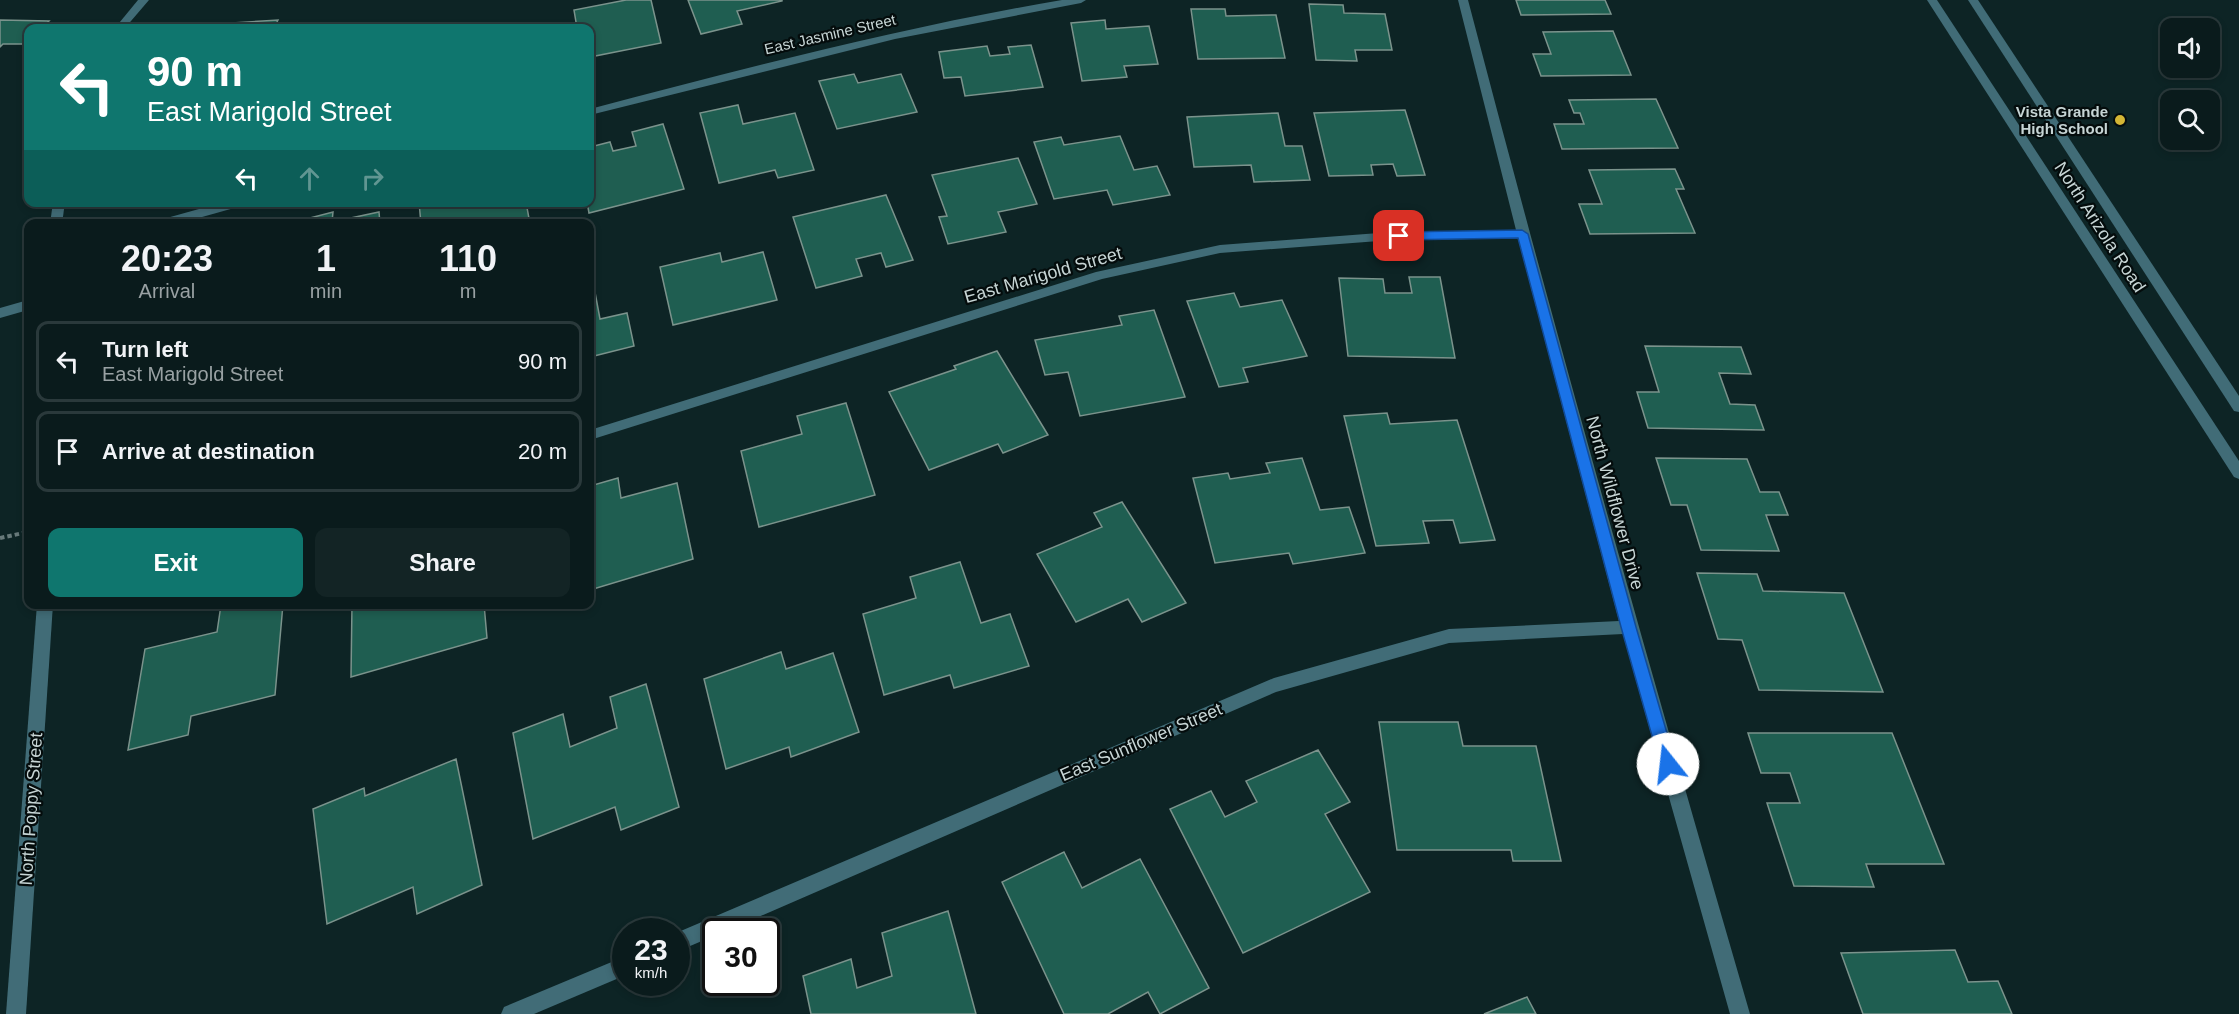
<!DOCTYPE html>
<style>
:root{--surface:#0a1b1c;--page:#132425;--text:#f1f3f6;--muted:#99a1a3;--line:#2a393b;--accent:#0f766e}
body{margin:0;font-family:Helvetica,sans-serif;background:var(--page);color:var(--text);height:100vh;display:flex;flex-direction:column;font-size:22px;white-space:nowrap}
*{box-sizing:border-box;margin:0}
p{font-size:20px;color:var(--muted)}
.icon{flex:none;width:33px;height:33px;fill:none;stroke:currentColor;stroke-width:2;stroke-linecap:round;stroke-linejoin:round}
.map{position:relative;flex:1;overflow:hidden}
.details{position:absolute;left:24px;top:219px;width:570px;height:390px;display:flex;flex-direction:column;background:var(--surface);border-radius:12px;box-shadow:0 3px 9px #0003,0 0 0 2px var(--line)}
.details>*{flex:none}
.hud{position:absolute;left:24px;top:24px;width:570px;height:183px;border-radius:12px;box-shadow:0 3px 9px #0003,0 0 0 2px var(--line);background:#0f766e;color:#fff;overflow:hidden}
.tools{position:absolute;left:2160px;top:18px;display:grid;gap:12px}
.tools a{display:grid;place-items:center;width:60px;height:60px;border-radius:12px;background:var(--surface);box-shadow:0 3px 9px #0003,0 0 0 2px var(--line);font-size:30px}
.speed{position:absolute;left:612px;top:918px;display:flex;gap:12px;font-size:30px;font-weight:700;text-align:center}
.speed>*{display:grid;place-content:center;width:78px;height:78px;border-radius:50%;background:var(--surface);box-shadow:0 3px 9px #0003,0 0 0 2px var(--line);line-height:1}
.speed small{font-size:15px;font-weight:400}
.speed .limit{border:3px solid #111;border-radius:9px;background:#fff;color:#111}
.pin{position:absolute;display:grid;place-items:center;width:51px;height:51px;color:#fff;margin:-26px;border-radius:12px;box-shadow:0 3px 9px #0006}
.me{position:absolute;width:66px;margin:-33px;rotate:344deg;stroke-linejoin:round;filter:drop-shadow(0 0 4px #0008)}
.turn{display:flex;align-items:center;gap:21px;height:126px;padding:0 24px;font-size:27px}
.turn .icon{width:78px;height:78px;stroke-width:2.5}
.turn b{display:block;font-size:42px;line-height:51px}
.lanes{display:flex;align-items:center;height:57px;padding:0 24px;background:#0003;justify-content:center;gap:30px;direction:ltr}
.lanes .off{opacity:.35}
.eta{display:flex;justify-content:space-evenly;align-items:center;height:102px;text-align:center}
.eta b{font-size:36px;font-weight:600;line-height:42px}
.primary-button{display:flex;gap:12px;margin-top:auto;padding:12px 24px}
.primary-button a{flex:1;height:69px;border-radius:12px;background:var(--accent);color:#fff;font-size:24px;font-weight:600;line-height:69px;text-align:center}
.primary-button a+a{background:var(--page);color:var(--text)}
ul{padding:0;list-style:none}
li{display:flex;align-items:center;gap:18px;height:81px;margin:0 12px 9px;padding:0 12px;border:3px solid var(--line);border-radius:12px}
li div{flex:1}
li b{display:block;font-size:22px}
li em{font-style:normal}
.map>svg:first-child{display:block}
</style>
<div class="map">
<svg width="2239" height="1014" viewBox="0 0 2239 1014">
<rect width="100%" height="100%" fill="#0d2425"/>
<g fill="#1f5e51" stroke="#7b938c" stroke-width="1.5">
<polygon points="626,0 651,0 661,43 590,57 590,28 577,28 574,10"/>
<polygon points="688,0 782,0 782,1 737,11 742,24 701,34"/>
<polygon points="1516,0 1605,0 1611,14 1521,15"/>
<polygon points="1309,4 1343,5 1344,13 1385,14 1392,50 1355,50 1357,61 1316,60"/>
<polygon points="1191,9 1225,9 1226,16 1276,15 1285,58 1198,59"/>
<polygon points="0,20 49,21 42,28 28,28 28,44 3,44 0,47"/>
<polygon points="278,20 274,28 168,28 168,27"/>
<polygon points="1105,20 1106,29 1149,26 1158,64 1124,66 1127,77 1082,81 1071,23"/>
<polygon points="1613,31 1631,75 1541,76 1533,54 1551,54 1543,32"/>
<polygon points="1031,45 1043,87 965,96 961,77 944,78 939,52 987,46 990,56 1010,54 1008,47"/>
<polygon points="854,74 858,83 901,74 917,112 837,129 819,81"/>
<polygon points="1656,99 1678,148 1562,149 1554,124 1584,124 1580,113 1574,113 1569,100"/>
<polygon points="738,105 743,124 795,113 814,170 778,178 775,170 719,183 700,113"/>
<polygon points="1405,110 1425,175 1397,176 1393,164 1371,165 1373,175 1329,176 1314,113"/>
<polygon points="1278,113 1285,146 1302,146 1310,180 1254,182 1251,165 1194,167 1187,117"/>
<polygon points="663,124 684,189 589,213 587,202 590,202 590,147 610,142 613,151 636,146 632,132"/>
<polygon points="1120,136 1134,170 1157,166 1170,195 1113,205 1107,190 1054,199 1034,142 1061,137 1064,145"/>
<polygon points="1018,158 1037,204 998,212 1006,232 948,244 939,217 947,216 932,175"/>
<polygon points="1675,169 1684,189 1676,189 1695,233 1590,234 1579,204 1602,204 1589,170"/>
<polygon points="886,195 913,260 886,267 881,253 856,259 862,276 816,288 793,217"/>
<polygon points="419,202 526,202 530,224 421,224"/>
<polygon points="333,212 332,222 379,212 380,224 287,224"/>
<polygon points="763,252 777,300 673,325 660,267 720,253 722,262"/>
<polygon points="1409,277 1440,277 1455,358 1348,356 1339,278 1383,279 1385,293 1412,293"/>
<polygon points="594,287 600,319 627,313 634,346 590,357 590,288"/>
<polygon points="1234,293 1240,307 1282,300 1307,356 1243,368 1248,382 1219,387 1187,301"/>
<polygon points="1154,310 1185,397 1080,416 1068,372 1045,375 1035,340 1122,325 1119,316"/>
<polygon points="1645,346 1741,347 1751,374 1719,373 1730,404 1755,405 1764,430 1648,428 1637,392 1659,392"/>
<polygon points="997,351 1048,435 1003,453 998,444 929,470 889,392 956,369 954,366"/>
<polygon points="846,403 875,495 759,527 741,451 802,434 797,416"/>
<polygon points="1387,413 1390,424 1457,420 1495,540 1460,543 1453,520 1423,521 1429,543 1376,546 1344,416"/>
<polygon points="1302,458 1320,510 1349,507 1365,553 1293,564 1289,553 1215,563 1193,478 1228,473 1230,479 1270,473 1266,463"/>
<polygon points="1656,458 1747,459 1760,492 1779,492 1788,515 1766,515 1779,551 1701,550 1687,505 1671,505"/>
<polygon points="618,478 621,498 677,483 693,559 590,590 590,486"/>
<polygon points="1122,502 1186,603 1142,622 1128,599 1076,622 1037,554 1102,527 1094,513"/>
<polygon points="960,562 981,623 1010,614 1029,666 954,688 950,675 884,695 863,614 916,598 910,577"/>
<polygon points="1697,573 1757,574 1763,591 1844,593 1883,692 1759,690 1742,640 1718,639"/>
<polygon points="283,604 275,695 191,716 188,735 128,750 145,649 217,632 221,605"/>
<polygon points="352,604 484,604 487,638 351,677"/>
<polygon points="781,652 786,669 833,653 859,732 791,757 789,747 726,769 704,679"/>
<polygon points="646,684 679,807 621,830 615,807 533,839 513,733 563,714 570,747 617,728 610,697"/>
<polygon points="1379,722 1458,722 1463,746 1536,746 1561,861 1513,861 1511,850 1397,850"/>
<polygon points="1748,733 1892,733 1944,864 1866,864 1874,887 1794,886 1767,803 1800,803 1790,773 1761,773"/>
<polygon points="1318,750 1350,802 1325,814 1370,892 1243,953 1170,809 1211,791 1225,817 1257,802 1246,781"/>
<polygon points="456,759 482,885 417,914 413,887 327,924 313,809 364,788 365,796"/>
<polygon points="1064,852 1082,888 1140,859 1209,988 1160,1014 1148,992 1108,1014 1064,1014 1002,882"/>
<polygon points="948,911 976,1014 811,1014 803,976 851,959 857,988 892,976 882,933"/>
<polygon points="1955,950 1968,982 1998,981 2012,1014 1863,1014 1841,953"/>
<polygon points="1527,997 1536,1014 1484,1014"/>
</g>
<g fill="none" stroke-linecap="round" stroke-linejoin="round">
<polyline stroke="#67797a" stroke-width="4" stroke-dasharray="4.5 3" stroke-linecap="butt" points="0,538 28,532"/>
<g fill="#416c77" fill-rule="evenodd">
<polygon points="138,0 149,0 125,28 115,28"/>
<path d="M1062 0H1086L1081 3 895 39 590 115V109C746 68 903 27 1062 0Z"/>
<path d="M1458 0H1468C1557 340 1652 677 1750 1014H1730L1623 634 1449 643 1276 692 724 932H716V935L676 952V933L1274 678 1449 629 1619 621 1518 238 1379 241 1220 253 1102 279 590 440V430L1096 272 1220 245 1379 233 1516 230Z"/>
<polygon points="1927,0 1937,0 2239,461 2239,479 2234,477"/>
<polygon points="1968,0 1978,0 2239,396 2239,412 2234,411"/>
<polygon points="53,202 65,202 62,224 50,224"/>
<polygon points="224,202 247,202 245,205 177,224 154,224 156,221"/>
<polygon points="28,300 28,310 0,318 0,308"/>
<polygon points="37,604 53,604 26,1014 6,1014"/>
<polygon points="626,956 626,975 534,1014 501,1014 504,1007"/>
</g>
</g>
<polygon fill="#1a73e8" stroke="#114b97" stroke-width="1.5" points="1522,230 1528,234 1636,627 1676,764 1673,769 1668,771 1662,769 1660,764 1621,627 1518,238 1399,240 1393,236 1399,232"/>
<circle fill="#d4b635" stroke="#040c0c" stroke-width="2" cx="2120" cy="120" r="6"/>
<g text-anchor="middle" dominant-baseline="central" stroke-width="4.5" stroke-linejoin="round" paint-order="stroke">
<g font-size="15" fill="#c7d5d5" stroke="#040c0c">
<text transform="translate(830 34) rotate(-13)">East Jasmine Street</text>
</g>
<g font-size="15" font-weight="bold" fill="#c7d5d5" stroke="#040c0c" text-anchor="end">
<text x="2108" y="111">Vista Grande<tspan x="2108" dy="17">High School</tspan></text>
</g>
<g font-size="18" fill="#c7d5d5" stroke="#040c0c">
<text transform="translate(2100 227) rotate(57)">North Arizola Road</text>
<text transform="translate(1043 275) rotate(-16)">East Marigold Street</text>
<text transform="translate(1615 503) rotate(75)">North Wildflower Drive</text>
<text transform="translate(1141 742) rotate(-23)">East Sunflower Street</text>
<text transform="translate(31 809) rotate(-86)">North Poppy Street</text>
</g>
</g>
</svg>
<div class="tools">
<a><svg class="icon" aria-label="sound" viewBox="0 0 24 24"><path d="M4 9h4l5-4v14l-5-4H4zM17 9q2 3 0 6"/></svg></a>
<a><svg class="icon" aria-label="search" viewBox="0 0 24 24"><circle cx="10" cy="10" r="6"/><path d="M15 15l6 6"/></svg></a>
</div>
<div class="speed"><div>23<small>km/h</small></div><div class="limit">30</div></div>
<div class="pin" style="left:1399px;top:236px;background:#d93025"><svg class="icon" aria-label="arrive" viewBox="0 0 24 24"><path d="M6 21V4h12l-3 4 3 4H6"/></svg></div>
<svg class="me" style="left:1668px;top:764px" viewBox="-20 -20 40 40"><circle r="19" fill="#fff"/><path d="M0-13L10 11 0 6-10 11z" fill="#1a73e8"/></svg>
<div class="hud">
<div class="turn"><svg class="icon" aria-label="left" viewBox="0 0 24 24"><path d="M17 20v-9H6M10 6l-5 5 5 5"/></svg><div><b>90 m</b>East Marigold Street</div></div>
<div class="lanes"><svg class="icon" aria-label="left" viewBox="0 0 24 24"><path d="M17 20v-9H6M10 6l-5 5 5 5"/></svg><svg class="icon off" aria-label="ahead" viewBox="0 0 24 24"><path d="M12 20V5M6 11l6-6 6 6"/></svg><svg class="icon off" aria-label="right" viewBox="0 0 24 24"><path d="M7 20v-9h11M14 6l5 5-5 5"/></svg></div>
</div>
<section class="details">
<div class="eta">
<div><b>20:23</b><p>Arrival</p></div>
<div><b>1</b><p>min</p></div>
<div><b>110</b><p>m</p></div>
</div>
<ul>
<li><svg class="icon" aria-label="left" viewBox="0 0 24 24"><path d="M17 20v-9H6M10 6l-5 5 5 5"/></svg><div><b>Turn left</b><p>East Marigold Street</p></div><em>90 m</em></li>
<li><svg class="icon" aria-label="arrive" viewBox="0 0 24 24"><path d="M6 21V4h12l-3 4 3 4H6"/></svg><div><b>Arrive at destination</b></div><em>20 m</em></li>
</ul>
<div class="primary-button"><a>Exit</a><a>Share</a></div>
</section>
</div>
